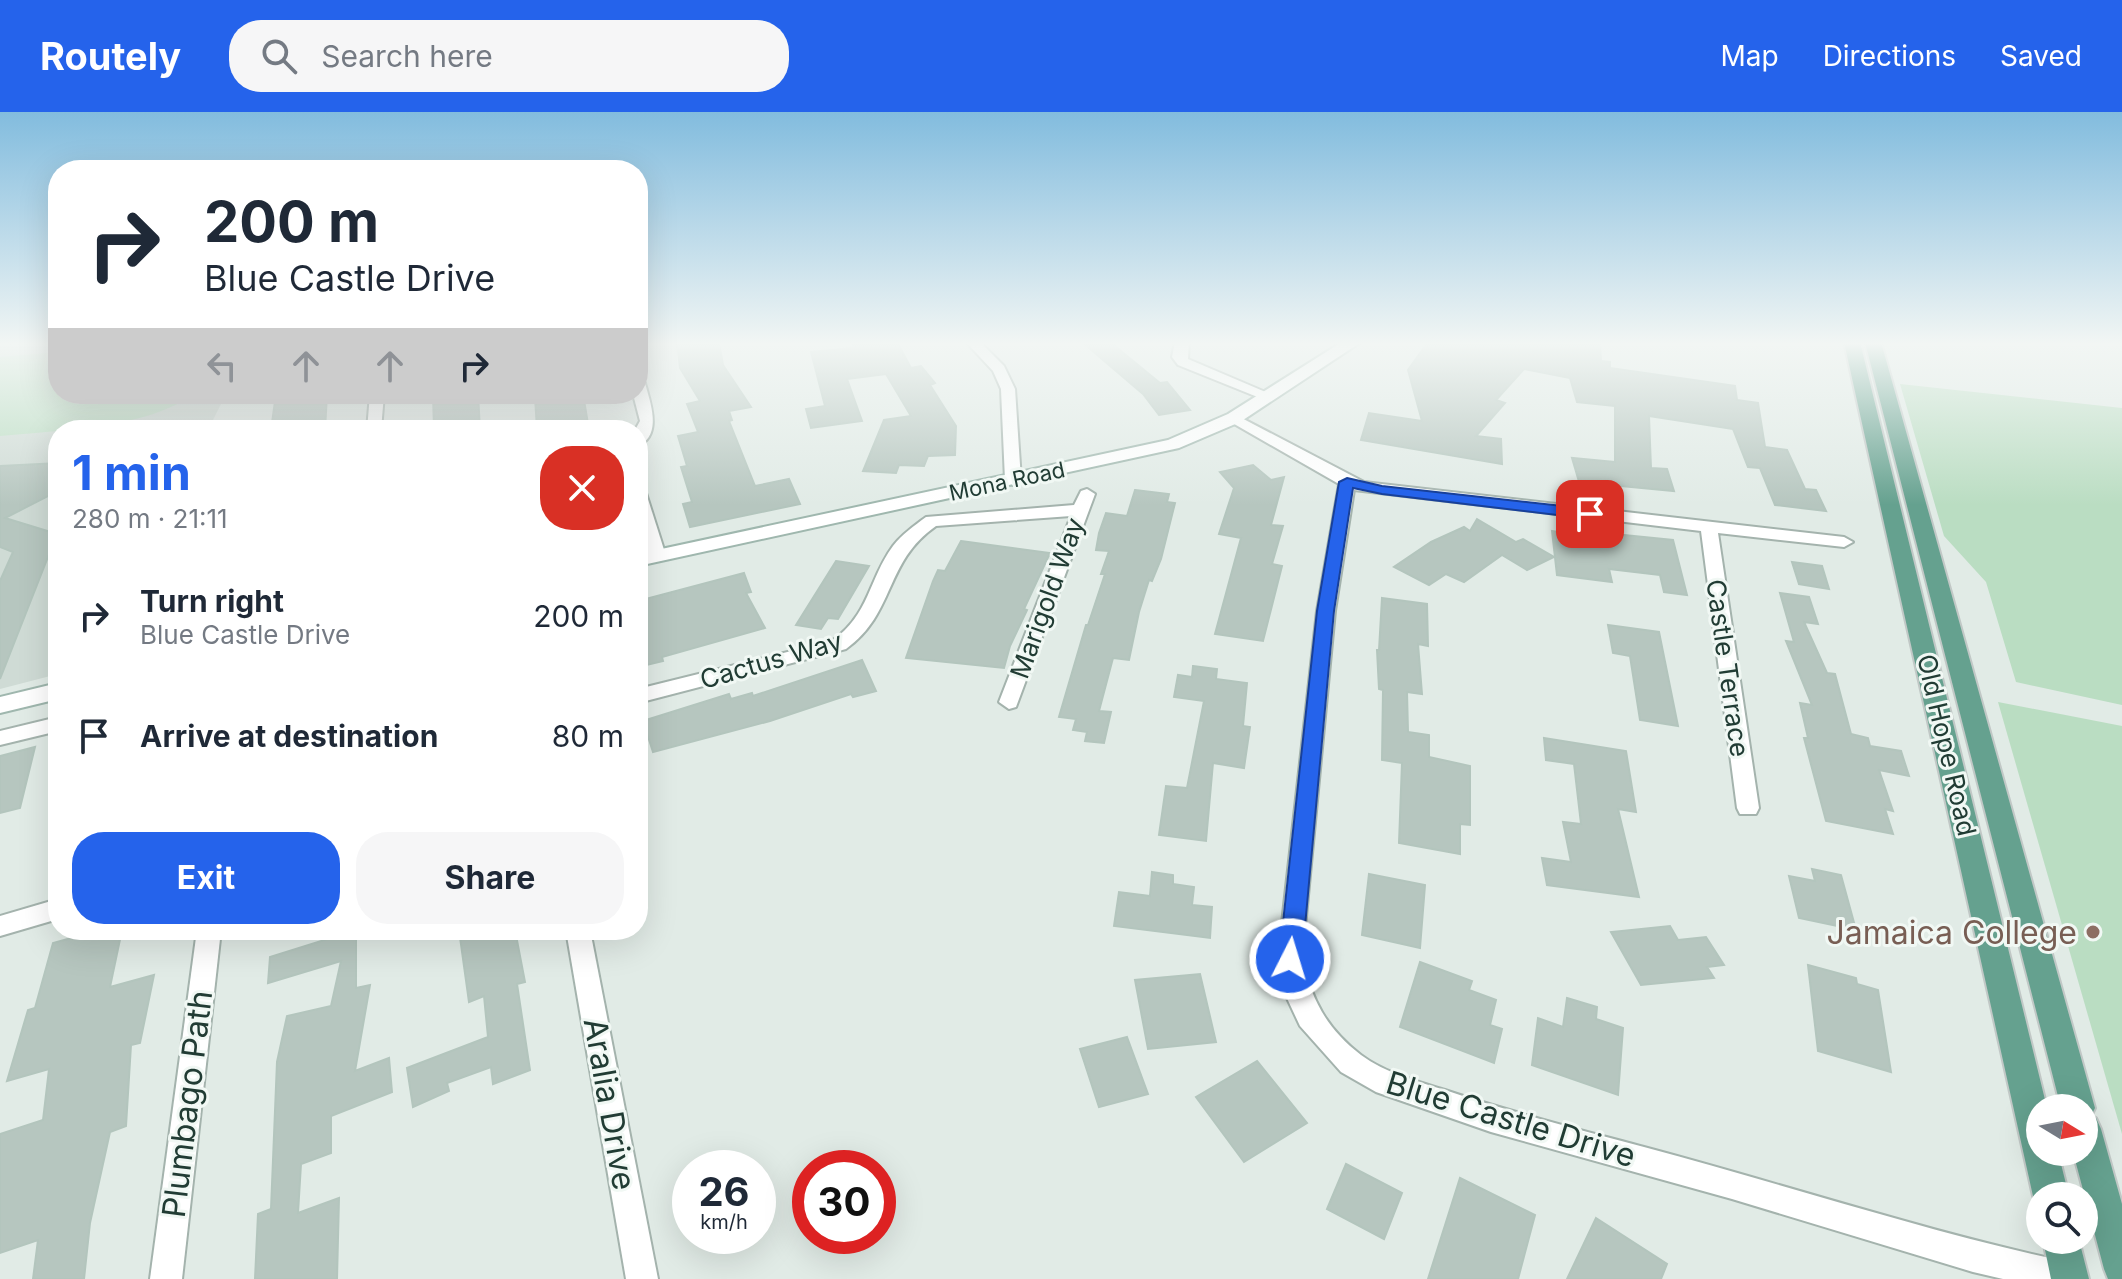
<!DOCTYPE html>
<meta charset="utf-8">
<style>
:root{--surface:#fff;--page:#f6f6f7;--text:#1f2937;--muted:#747a83;--accent:#2563eb}
body{margin:0;font-family:Inter,sans-serif;background:var(--page);color:var(--text);height:100vh;display:flex;flex-direction:column;font-size:30px;white-space:nowrap}
*{box-sizing:border-box;margin:0}
p{font-size:26px;color:var(--muted)}
.icon{flex:none;width:44px;height:44px;fill:none;stroke:currentColor;stroke-width:2;stroke-linecap:round;stroke-linejoin:round}
.map{position:relative;flex:1;overflow:hidden}
.drawer{position:absolute;left:48px;top:308px;width:600px;height:520px;display:flex;flex-direction:column;background:var(--surface);border-radius:32px;box-shadow:0 8px 32px #0002}
.drawer>*{flex:none}
.top-card{position:absolute;left:48px;top:48px;width:600px;height:244px;border-radius:32px;box-shadow:0 8px 32px #0002;background:#fff;color:var(--text);overflow:hidden}
.needle{width:52px;rotate:100deg}
.fabs{position:absolute;left:2026px;top:982px;display:grid;gap:16px}
.fabs a{display:grid;place-items:center;width:72px;height:72px;border-radius:50%;background:var(--surface);box-shadow:0 8px 32px #0002;font-size:40px}
.speed{position:absolute;left:672px;top:1038px;display:flex;gap:16px;font-size:40px;font-weight:700;text-align:center}
.speed>*{display:grid;place-content:center;width:104px;height:104px;border-radius:50%;background:var(--surface);box-shadow:0 8px 32px #0002;line-height:1}
.speed small{font-size:20px;font-weight:400}
.speed .limit{border:12px solid #d22;background:#fff;color:#111}
.pin{position:absolute;display:grid;place-items:center;width:68px;height:68px;color:#fff;margin:-34px;border-radius:16px;box-shadow:0 4px 12px #0006}
.me{position:absolute;width:88px;margin:-44px;rotate:5deg;stroke-linejoin:round;filter:drop-shadow(0 0 6px #0008)}
.turn{display:flex;align-items:center;gap:28px;height:168px;padding:0 24px;font-size:36px}
.turn .icon{width:104px;height:104px;stroke-width:2.5}
.turn b{display:block;font-size:56px;line-height:68px}
.lanes{display:flex;align-items:center;height:76px;padding:0 24px;background:#0003;justify-content:center;gap:40px;direction:ltr}
.lanes .off{opacity:.35}
.round{display:grid;place-items:center;flex:none;width:84px;height:84px;border-radius:32px;background:var(--page)}
.overview{display:flex;align-items:center;justify-content:space-between;height:136px;padding:0 24px}
h1{font-size:48px;font-weight:700;line-height:60px;color:var(--accent)}
.action{display:flex;gap:16px;margin-top:auto;padding:16px 24px}
.action a{flex:1;height:92px;border-radius:32px;background:var(--accent);color:#fff;font-size:32px;font-weight:700;line-height:92px;text-align:center}
.action a+a{background:var(--page);color:var(--text)}
ul{padding:0;list-style:none}
li{display:flex;align-items:center;gap:24px;height:120px;padding:0 24px}
li div{flex:1}
li b{display:block;font-size:30px}
li em{font-style:normal}
header{display:flex;align-items:center;gap:48px;box-sizing:border-box;height:112px;padding:0 40px;background:var(--accent);color:#fff}
header strong{font-size:38px}
nav{display:flex;gap:44px;margin-inline-start:auto;font-size:28px}
.search{width:560px;height:72px;background:var(--page);display:flex;align-items:center;gap:20px;box-sizing:border-box;padding:0 28px;border-radius:32px;color:var(--muted);font-size:30px}
.map>svg:first-child{display:block}
</style>
<header>
<strong>Routely</strong>
<div class="search"><svg class="icon" aria-label="search" viewBox="0 0 24 24"><circle cx="10" cy="10" r="6"/><path d="M15 15l6 6"/></svg>Search here</div>
<nav><a>Map</a><a>Directions</a><a>Saved</a></nav>
</header>
<div class="map">
<svg width="2122" height="1167" viewBox="0 0 2122 1167">
<rect width="100%" height="100%" fill="#e1ebe6"/>
<polygon fill="#cfdbd5" points="58,230 58,282 226,282 208,318 58,318 58,562 0,577 0,233"/>
<g fill="#baddc2">
<path d="M58 240V282H194C146 317 59 318 0 324V245Z"/>
<polygon points="1900,272 2122,296 2122,593 2016,570 1986,470 1944,424"/>
<polygon points="1998,590 2122,614 2122,1022"/>
</g>
<g fill="#b6c6bf" stroke="#b3c5bd" stroke-width="2">
<polygon points="677,230 719,230 723,253 751,295 729,299 732,308 729,309 755,374 789,367 800,392 690,415 683,392 692,390 681,355 687,354 678,324 698,320 687,292 700,289 680,256"/>
<polygon points="852,230 897,230 911,256 921,254 935,271 930,273 956,314 955,343 928,344 924,354 899,353 896,361 863,359 884,308 911,304 886,262 847,267 862,309 811,316 806,297 825,294 811,240 854,236"/>
<polygon points="1082,230 1110,230 1160,271 1167,270 1190,298 1159,303 1143,282"/>
<polygon points="1428,230 1600,230 1601,249 1610,250 1610,256 1735,274 1737,288 1758,291 1765,335 1787,338 1805,377 1816,378 1826,399 1775,393 1760,356 1748,355 1733,317 1649,304 1651,356 1667,357 1674,379 1600,372 1601,375 1580,373 1572,346 1615,350 1615,294 1577,290 1570,266 1524,257 1496,288 1505,291 1476,324 1501,327 1502,352 1361,328 1369,301 1422,309 1408,258"/>
<polygon points="276,282 327,282 325,318 271,318"/>
<polygon points="433,282 478,282 480,318 434,318"/>
<polygon points="547,282 583,282 589,318 537,318 535,284"/>
<polygon points="58,351 58,379 5,406 57,422 0,567 0,469 13,440 0,435 0,354"/>
<polygon points="1253,353 1271,368 1284,365 1271,413 1283,414 1272,452 1282,454 1263,529 1215,522 1241,426 1219,422 1234,376 1220,360"/>
<polygon points="1135,378 1169,382 1167,390 1175,391 1161,447 1152,469 1149,468 1139,500 1129,548 1113,546 1099,599 1111,600 1104,631 1085,629 1087,620 1073,618 1076,607 1059,605 1086,513 1088,513 1105,462 1101,462 1109,439 1096,438 1099,421 1106,401 1127,404"/>
<polygon points="1477,407 1516,430 1523,427 1554,445 1527,458 1502,443 1464,470 1446,462 1429,473 1394,455 1431,430 1464,415 1470,419"/>
<polygon points="1552,419 1584,424 1583,419 1673,428 1687,483 1664,480 1660,463 1609,457 1612,470 1557,463"/>
<polygon points="961,429 1050,441 1024,497 1027,498 1010,534 1004,556 906,546 933,469 938,458 945,459"/>
<polygon points="836,449 869,454 838,507 828,506 821,517 796,513"/>
<polygon points="1792,450 1822,454 1829,477 1799,472"/>
<polygon points="744,461 751,480 746,481 765,516 662,545 663,549 638,555 638,489"/>
<polygon points="1780,481 1809,485 1818,512 1804,510 1827,561 1835,562 1851,622 1868,626 1870,634 1901,639 1909,664 1879,658 1893,699 1885,697 1893,722 1826,709 1804,626 1808,626 1800,591 1812,593 1786,529 1794,530"/>
<polygon points="1382,486 1427,492 1428,534 1418,532 1422,582 1407,580 1408,620 1429,623 1429,645 1470,654 1470,713 1460,712 1460,742 1399,731 1402,651 1382,648 1383,578 1379,577 1377,538 1379,538"/>
<polygon points="1608,513 1659,520 1678,614 1640,608 1630,544 1613,541"/>
<polygon points="862,548 876,579 853,585 851,582 770,609 653,640 643,609 729,582 731,587 752,581 753,584"/>
<polygon points="1193,554 1217,557 1216,567 1247,571 1243,614 1250,615 1244,656 1213,651 1206,729 1159,723 1166,674 1187,676 1204,589 1174,585 1178,563 1192,565"/>
<polygon points="1544,626 1626,639 1636,700 1618,697 1639,785 1547,773 1542,746 1571,750 1563,710 1581,712 1574,652 1546,648"/>
<polygon points="35,635 20,696 0,701 0,644"/>
<polygon points="1812,757 1841,763 1856,818 1799,806 1789,764 1815,769"/>
<polygon points="1152,760 1173,763 1173,772 1194,775 1192,793 1212,795 1210,826 1114,814 1119,780 1150,784"/>
<polygon points="1369,762 1425,773 1420,836 1362,823"/>
<polygon points="1670,814 1678,828 1706,825 1724,853 1707,855 1714,866 1641,873 1611,820"/>
<polygon points="100,818 122,818 110,875 154,863 140,931 131,933 126,1014 110,1020 90,1111 84,1167 33,1167 38,1128 0,1141 0,1022 43,1008 49,957 7,969 28,898 35,896 53,831"/>
<polygon points="356,818 356,876 370,873 355,959 389,946 392,980 331,1004 331,1041 301,1052 298,1101 339,1086 337,1167 255,1167 258,1102 271,1097 277,950 287,904 331,894 341,849 268,871 270,845"/>
<polygon points="459,818 515,818 525,870 517,872 530,958 493,972 491,955 447,971 449,979 413,995 407,956 488,925 484,884 469,890"/>
<polygon points="1420,850 1472,869 1469,878 1496,888 1490,913 1502,917 1494,951 1400,915"/>
<polygon points="1808,853 1856,866 1857,872 1878,878 1891,960 1818,939"/>
<polygon points="1200,862 1216,930 1148,937 1135,868"/>
<polygon points="1567,886 1597,895 1596,907 1623,916 1618,983 1532,953 1538,906 1563,915"/>
<polygon points="1127,925 1148,982 1099,995 1080,937"/>
<polygon points="1257,949 1307,1011 1244,1050 1196,985"/>
<polygon points="1346,1052 1402,1081 1384,1127 1327,1097"/>
<polygon points="1460,1066 1535,1103 1518,1167 1428,1167"/>
<polygon points="1596,1106 1667,1152 1661,1167 1567,1167"/>
</g>
<g fill="none" stroke-linecap="round" stroke-linejoin="round">
<defs>
<g id="street">
<polygon points="966,230 980,230 1004,254 1015,277 1021,368 1019,371 1013,373 1005,368 1001,277 993,259"/>
<polygon points="1175,230 1189,230 1188,247 1277,285 1270,289 1265,288 1178,253 1172,245"/>
<path d="M638 267 645 271C650 290 663 323 638 334V318H635L640 309 633 282H638Z"/>
<polygon points="370,282 384,282 381,318 367,318"/>
<path d="M1234 302 1364 370 1844 425 1853 430 1844 435 1718 421 1759 696 1756 702H1740L1737 696 1701 419 1354 378 1335 499 1302 847C1312 888 1326 916 1361 943 1385 961 1416 969 1445 978 1510 1000 1577 1017 1644 1035 1787 1073 1927 1120 2072 1151L2083 1156 2088 1167H2003L1973 1160 1732 1087 1491 1020 1376 980 1341 960 1300 914 1285 882 1278 847 1317 499 1339 372 1229 309 1227 306Z"/>
<polygon points="638,376 646,381 666,444 663,448 651,448 648,444 638,409"/>
<path d="M1087 377 1095 382 1016 595 1009 597 999 590 1071 404 936 414C884 450 896 501 846 537L638 591V577L832 529C870 502 868 468 893 434 902 422 914 414 926 405L1074 393 1081 379Z"/>
<polygon points="58,605 58,619 0,633 0,619"/>
<polygon points="58,787 58,807 0,824 0,804"/>
<polygon points="197,818 221,818 182,1167 150,1167"/>
<polygon points="566,818 590,818 658,1167 626,1167"/>
</g>
<g id="secondary">
<polygon points="1342,230 1361,230 1240,310 1179,336 638,454 638,442 1168,328 1228,302"/>
<polygon points="58,571 58,587 0,601 0,585"/>
</g>
<g id="primary">
<polygon points="1844,230 1860,230 2047,996 2040,996 2040,1040 2058,1040 2069,1084 2040,1084 2040,1097 2033,1084"/>
<polygon points="1865,230 1881,230 2095,996 2091,1004 2096,1006 2101,1017 2122,1092 2122,1167 2108,1167 2104,1157 2073,1040 2084,1040 2084,996 2061,996"/>
<polygon points="2043,1128 2079,1128 2089,1167 2051,1167"/>
</g>
</defs>
<use href="#street" stroke="#a4b3ad" stroke-width="4"/>
<use href="#secondary" stroke="#9fb7ae" stroke-width="4"/>
<use href="#primary" stroke="#c1c8c6" stroke-width="4"/>
<use href="#street" fill="#fff" fill-rule="evenodd"/>
<use href="#secondary" fill="#fff" fill-rule="evenodd"/>
<use href="#primary" fill="#65a18f" fill-rule="evenodd"/>
</g>
<linearGradient id="sky" x2="0" y2="1"><stop stop-color="#82bcde"/><stop offset="0.59" stop-color="#f2f6f4"/><stop offset="1" stop-color="#f2f6f4" stop-opacity="0"/></linearGradient>
<rect width="2122" height="393" fill="url(#sky)"/>
<polygon fill="#2563eb" stroke="#184099" stroke-width="2" points="1347,366 1382,374 1590,397 1597,402 1590,407 1382,382 1353,376 1334,499 1302,847 1298,854 1290,856 1282,854 1279,847 1317,499 1339,370"/>
<circle fill="#8d6e63" stroke="#f1f8f4" stroke-width="3" cx="2093" cy="820" r="8"/>
<g text-anchor="middle" dominant-baseline="central" stroke-width="6" stroke-linejoin="round" paint-order="stroke">
<g font-size="22" fill="#213c34" stroke="#f1f8f4">
<text transform="translate(1007 369) rotate(-12)">Mona Road</text>
</g>
<g font-size="26" fill="#213c34" stroke="#f1f8f4">
<text transform="translate(1047 486) rotate(-70)">Marigold Way</text>
<text transform="translate(771 548) rotate(-16)">Cactus Way</text>
<text transform="translate(1728 556) rotate(82)">Castle Terrace</text>
<text transform="translate(1947 633) rotate(77)">Old Hope Road</text>
</g>
<g font-size="32" fill="#785e54" stroke="#f1f8f4" text-anchor="end">
<text x="2077" y="820">Jamaica College</text>
</g>
<g font-size="32" fill="#213c34" stroke="#f1f8f4">
<text transform="translate(187 992) rotate(-83)">Plumbago Path</text>
<text transform="translate(610 992) rotate(80)">Aralia Drive</text>
<text transform="translate(1511 1007) rotate(17)">Blue Castle Drive</text>
</g>
</g>
</svg>
<div class="fabs">
<a><svg class="needle" viewBox="-14 -14 28 28"><path d="M0-13l5 13h-10z" fill="#e53935"/><path d="M0 13l5-13h-10z" fill="#747a83"/></svg></a>
<a><svg class="icon" aria-label="search" viewBox="0 0 24 24"><circle cx="10" cy="10" r="6"/><path d="M15 15l6 6"/></svg></a>
</div>
<div class="speed"><div>26<small>km/h</small></div><div class="limit">30</div></div>
<div class="pin" style="left:1590px;top:402px;background:#d93025"><svg class="icon" aria-label="arrive" viewBox="0 0 24 24"><path d="M6 21V4h12l-3 4 3 4H6"/></svg></div>
<svg class="me" style="left:1290px;top:847px" viewBox="-20 -20 40 40"><circle r="17" fill="#2563eb" stroke="#fff" stroke-width="3"/><path d="M0-11L8 9 0 5-8 9z" fill="#fff"/></svg>
<div class="top-card">
<div class="turn"><svg class="icon" aria-label="right" viewBox="0 0 24 24"><path d="M7 20v-9h11M14 6l5 5-5 5"/></svg><div><b>200 m</b>Blue Castle Drive</div></div>
<div class="lanes"><svg class="icon off" aria-label="left" viewBox="0 0 24 24"><path d="M17 20v-9H6M10 6l-5 5 5 5"/></svg><svg class="icon off" aria-label="ahead" viewBox="0 0 24 24"><path d="M12 20V5M6 11l6-6 6 6"/></svg><svg class="icon off" aria-label="ahead" viewBox="0 0 24 24"><path d="M12 20V5M6 11l6-6 6 6"/></svg><svg class="icon" aria-label="right" viewBox="0 0 24 24"><path d="M7 20v-9h11M14 6l5 5-5 5"/></svg></div>
</div>
<section class="drawer">
<div class="overview"><div><h1>1 min</h1><p>280 m · 21:11</p></div><a class="round" style="background:#d93025;color:#fff"><svg class="icon" aria-label="close" viewBox="0 0 24 24"><path d="M6 6l12 12M18 6L6 18"/></svg></a></div>
<ul>
<li><svg class="icon" aria-label="right" viewBox="0 0 24 24"><path d="M7 20v-9h11M14 6l5 5-5 5"/></svg><div><b>Turn right</b><p>Blue Castle Drive</p></div><em>200 m</em></li>
<li><svg class="icon" aria-label="arrive" viewBox="0 0 24 24"><path d="M6 21V4h12l-3 4 3 4H6"/></svg><div><b>Arrive at destination</b></div><em>80 m</em></li>
</ul>
<div class="action"><a>Exit</a><a>Share</a></div>
</section>
</div>
